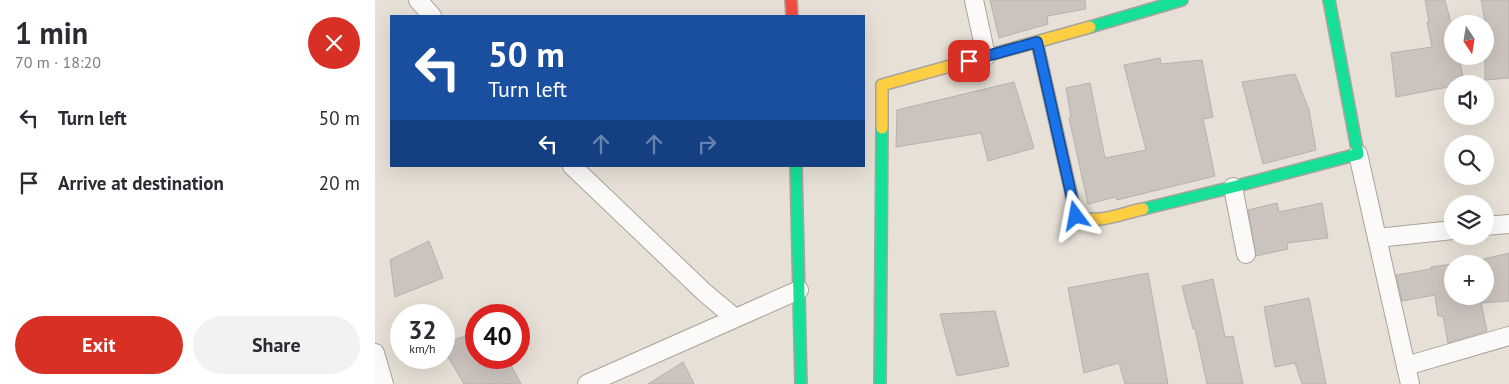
<!DOCTYPE html>
<meta charset="utf-8">
<style>
:root{--surface:#fff;--page:#f2f2f3;--text:#2b2b33;--muted:#7c7c81;--accent:#d93025}
body{margin:0;font-family:"PT Sans",sans-serif;background:var(--page);color:var(--text);height:100vh;display:flex;flex-direction:column;font-size:19px;white-space:nowrap}
*{box-sizing:border-box;margin:0}
p{font-size:16px;color:var(--muted)}
.icon{flex:none;width:28px;height:28px;fill:none;stroke:currentColor;stroke-width:2;stroke-linecap:round;stroke-linejoin:round}
.map{position:relative;flex:1;overflow:hidden}
.side{display:flex;flex-direction:column;background:var(--surface);width:375px}
.side>*{flex:none}
.top-card{position:absolute;left:15px;top:15px;width:475px;height:152px;border-radius:0px;box-shadow:0 5px 20px #0002;background:#1a4fa0;color:#fff;overflow:hidden}
.needle{width:32px;rotate:168deg}
.buttons{position:absolute;left:1069px;top:15px;display:grid;gap:10px}
.buttons a{display:grid;place-items:center;width:50px;height:50px;border-radius:50%;background:var(--surface);box-shadow:0 5px 20px #0002;font-size:25px}
.speed{position:absolute;left:15px;top:304px;display:flex;gap:10px;font-size:25px;font-weight:700;text-align:center}
.speed>*{display:grid;place-content:center;width:65px;height:65px;border-radius:50%;background:var(--surface);box-shadow:0 5px 20px #0002;line-height:1}
.speed small{font-size:12px;font-weight:400}
.speed .limit{border:8px solid #d22;background:#fff;color:#111}
.pin{position:absolute;display:grid;place-items:center;width:42px;height:42px;color:#fff;margin:-21px;border-radius:10px;box-shadow:0 2px 8px #0006}
.me{position:absolute;width:55px;margin:-28px;rotate:347deg;stroke-linejoin:round;filter:drop-shadow(0 0 4px #0008)}
.turn{display:flex;align-items:center;gap:18px;height:105px;padding:0 15px;font-size:22px}
.turn .icon{width:65px;height:65px;stroke-width:2.5}
.turn b{display:block;font-size:35px;line-height:42px}
.lanes{display:flex;align-items:center;height:48px;padding:0 15px;background:#0003;justify-content:center;gap:25px;direction:ltr}
.lanes .off{opacity:.35}
.round{display:grid;place-items:center;flex:none;width:52px;height:52px;border-radius:26px;background:var(--page)}
.overview{display:flex;align-items:center;justify-content:space-between;height:85px;padding:0 15px}
h1{font-size:30px;font-weight:800;line-height:38px}
.cta{display:flex;gap:10px;margin-top:auto;padding:10px 15px}
.cta a{flex:1;height:58px;border-radius:30px;background:var(--accent);color:#fff;font-size:20px;font-weight:800;line-height:58px;text-align:center}
.cta a+a{background:var(--page);color:var(--text)}
ul{padding:0;list-style:none}
li{display:flex;align-items:center;gap:15px;height:65px;padding:0 15px}
li div{flex:1}
li b{display:block;font-size:19px}
li em{font-style:normal}
main{display:flex;flex:1;min-height:0}
.map>svg:first-child{display:block}
</style>
<main>
<section class="side">
<div class="overview"><div><h1>1 min</h1><p>70 m · 18:20</p></div><a class="round" style="background:#d93025;color:#fff"><svg class="icon" aria-label="close" viewBox="0 0 24 24"><path d="M6 6l12 12M18 6L6 18"/></svg></a></div>
<ul>
<li><svg class="icon" aria-label="left" viewBox="0 0 24 24"><path d="M17 20v-9H6M10 6l-5 5 5 5"/></svg><div><b>Turn left</b></div><em>50 m</em></li>
<li><svg class="icon" aria-label="arrive" viewBox="0 0 24 24"><path d="M6 21V4h12l-3 4 3 4H6"/></svg><div><b>Arrive at destination</b></div><em>20 m</em></li>
</ul>
<div class="cta"><a>Exit</a><a>Share</a></div>
</section>
<div class="map">
<svg width="1134" height="384" viewBox="0 0 1134 384">
<rect width="100%" height="100%" fill="#e6e0d6"/>
<g fill="#cbc4be" stroke="#b7b1ab" fill-rule="evenodd">
<polygon points="615,0 710,0 711,9 672,16 673,24 624,38"/>
<polygon points="1050,0 1070,0 1078,31 1078,56 1083,56 1090,84 1078,84 1078,86 1021,97 1016,53 1057,47 1052,22 1054,22"/>
<polygon points="1106,0 1134,0 1134,78 1110,80 1110,21"/>
<polygon points="785,58 786,64 827,60 838,117 828,119 840,176 742,200 741,197 713,204 694,118 696,117 691,88 715,83 730,158 771,150 749,65"/>
<polygon points="920,74 934,110 941,150 888,164 867,82"/>
<polygon points="639,82 659,148 613,161 606,133 521,147 522,110"/>
<polygon points="902,203 904,212 947,203 953,238 912,243 913,249 881,256 873,210"/>
<polygon points="54,241 68,278 20,297 15,260"/>
<path d="M1134 253V301L1106 303 1112 331 1073 343 1068 316H1063L1060 295 1027 301 1021 275 1056 269V267L1092 262V263ZM1078 264H1110V296H1078Z"/>
<polygon points="773,273 793,384 750,384 744,363 709,373 693,288"/>
<polygon points="838,279 850,337 858,336 868,384 832,384 820,329 818,329 807,286"/>
<polygon points="934,298 951,384 927,384 920,363 900,367 889,307"/>
<polygon points="620,311 634,366 582,376 565,314"/>
<polygon points="101,332 101,358 132,358 146,384 89,384 69,350 69,344"/>
<polygon points="308,362 319,384 273,384"/>
</g>
<g fill="none" stroke-linecap="round" stroke-linejoin="round">
<defs>
<g id="street">
<polyline points="43,0 57,16"/>
<polyline points="599,0 611,56"/>
<polyline points="983,154 1035,384"/>
<polyline points="197,166 330,293 360,318"/>
<polyline points="858,187 871,254"/>
<polyline points="1110,226 1134,224"/>
<polyline points="1002,238 1078,230"/>
<polyline points="0,353 9,384"/>
<polyline points="1031,366 1134,336"/>
<polyline points="212,384 424,290"/>
</g>
<g id="fast">
<polyline points="715,27 807,0"/>
<polyline points="421,166 426,384"/>
<polyline points="768,209 858,187 983,154 954,0"/>
<polyline points="505,384 507,128"/>
</g>
<g id="slow">
<path d="M662 42 701 215C720 226 747 213 768 209"/>
<polyline points="507,128 507,85 715,27"/>
</g>
<polyline id="jam" points="416,0 417,16"/>
</defs>
<use href="#street" stroke="#a8a49c" stroke-width="20"/>
<use href="#fast" stroke="#a8a49c" stroke-width="14"/>
<use href="#slow" stroke="#a8a49c" stroke-width="14"/>
<use href="#jam" stroke="#a8a49c" stroke-width="14"/>
<use href="#street" stroke="#fbfaf9" stroke-width="18"/>
<use href="#fast" stroke="#16e098" stroke-width="11"/>
<use href="#slow" stroke="#ffcf43" stroke-width="11"/>
<use href="#jam" stroke="#f24e42" stroke-width="11"/>
</g>
<g fill="none" stroke-linecap="round" stroke-linejoin="round">
<defs>
<polyline id="route" points="594,61 662,42 701,216"/>
</defs>
<use href="#route" stroke="#114b97" stroke-width="12"/>
<use href="#route" stroke="#1a73e8" stroke-width="9"/>
</g>
</svg>
<div class="buttons">
<a><svg class="needle" viewBox="-14 -14 28 28"><path d="M0-13l5 13h-10z" fill="#e53935"/><path d="M0 13l5-13h-10z" fill="#7c7c81"/></svg></a>
<a><svg class="icon" aria-label="sound" viewBox="0 0 24 24"><path d="M4 9h4l5-4v14l-5-4H4zM17 9q2 3 0 6"/></svg></a>
<a><svg class="icon" aria-label="search" viewBox="0 0 24 24"><circle cx="10" cy="10" r="6"/><path d="M15 15l6 6"/></svg></a>
<a><svg class="icon" aria-label="layers" viewBox="0 0 24 24"><path d="M12 4l9 5-9 5-9-5zM3 14l9 5 9-5"/></svg></a>
<a>+</a>
</div>
<div class="speed"><div>32<small>km/h</small></div><div class="limit">40</div></div>
<div class="pin" style="left:594px;top:61px;background:#d93025"><svg class="icon" aria-label="arrive" viewBox="0 0 24 24"><path d="M6 21V4h12l-3 4 3 4H6"/></svg></div>
<svg class="me" style="left:701px;top:216px" viewBox="-20 -20 40 40"><path d="M0-17L14 15 0 8-14 15z" fill="#1a73e8" stroke="#fff" stroke-width="4"/></svg>
<div class="top-card">
<div class="turn"><svg class="icon" aria-label="left" viewBox="0 0 24 24"><path d="M17 20v-9H6M10 6l-5 5 5 5"/></svg><div><b>50 m</b>Turn left</div></div>
<div class="lanes"><svg class="icon" aria-label="left" viewBox="0 0 24 24"><path d="M17 20v-9H6M10 6l-5 5 5 5"/></svg><svg class="icon off" aria-label="ahead" viewBox="0 0 24 24"><path d="M12 20V5M6 11l6-6 6 6"/></svg><svg class="icon off" aria-label="ahead" viewBox="0 0 24 24"><path d="M12 20V5M6 11l6-6 6 6"/></svg><svg class="icon off" aria-label="right" viewBox="0 0 24 24"><path d="M7 20v-9h11M14 6l5 5-5 5"/></svg></div>
</div>
</div>
</main>
